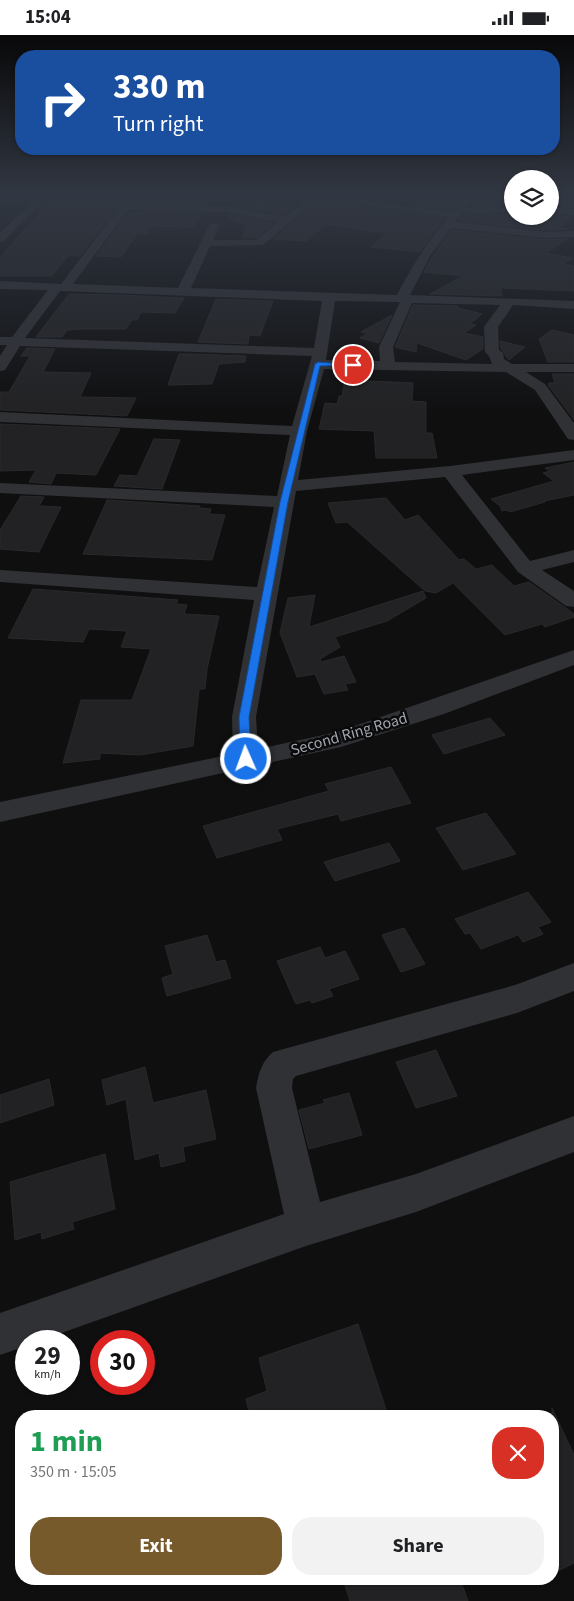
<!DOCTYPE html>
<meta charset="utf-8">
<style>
:root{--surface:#fff;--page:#f2f2f2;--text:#202124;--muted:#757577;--accent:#775a2c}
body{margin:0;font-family:"Source Sans 3",sans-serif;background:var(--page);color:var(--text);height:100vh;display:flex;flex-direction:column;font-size:19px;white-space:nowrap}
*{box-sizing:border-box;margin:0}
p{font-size:16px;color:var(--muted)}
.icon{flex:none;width:28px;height:28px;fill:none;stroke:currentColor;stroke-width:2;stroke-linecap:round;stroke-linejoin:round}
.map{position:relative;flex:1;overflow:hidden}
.panel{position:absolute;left:15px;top:1375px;width:544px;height:175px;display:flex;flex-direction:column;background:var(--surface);border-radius:20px;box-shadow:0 1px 4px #0004}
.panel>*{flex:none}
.top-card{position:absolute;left:15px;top:15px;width:545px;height:105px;border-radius:20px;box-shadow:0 1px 4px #0004;background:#1a4fa0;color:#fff;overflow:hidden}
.buttons{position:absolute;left:504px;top:135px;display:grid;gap:10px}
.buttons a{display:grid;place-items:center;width:55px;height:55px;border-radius:50%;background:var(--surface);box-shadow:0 1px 4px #0004;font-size:25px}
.speed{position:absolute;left:15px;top:1295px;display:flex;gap:10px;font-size:25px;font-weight:700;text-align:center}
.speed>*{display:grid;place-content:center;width:65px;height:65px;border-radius:50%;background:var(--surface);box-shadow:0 1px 4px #0004;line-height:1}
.speed small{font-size:12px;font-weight:400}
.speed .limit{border:8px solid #d22;background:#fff;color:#111}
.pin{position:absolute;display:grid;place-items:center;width:42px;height:42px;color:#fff;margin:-21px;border:2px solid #fff;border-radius:50%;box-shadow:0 1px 5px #0007}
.me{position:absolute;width:55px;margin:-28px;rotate:358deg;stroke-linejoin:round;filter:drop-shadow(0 0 4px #0008)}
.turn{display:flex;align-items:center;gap:18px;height:105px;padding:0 15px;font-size:22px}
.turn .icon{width:65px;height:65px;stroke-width:2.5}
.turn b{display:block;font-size:35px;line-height:42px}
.round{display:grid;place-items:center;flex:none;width:52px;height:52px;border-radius:20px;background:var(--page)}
.summary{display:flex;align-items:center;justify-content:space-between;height:85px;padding:0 15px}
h1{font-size:30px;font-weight:700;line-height:38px;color:#1e9e55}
.action{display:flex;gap:10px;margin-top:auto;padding:10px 15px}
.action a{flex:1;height:58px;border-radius:20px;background:var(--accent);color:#fff;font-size:20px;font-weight:700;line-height:58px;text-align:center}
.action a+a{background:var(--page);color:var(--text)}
.status{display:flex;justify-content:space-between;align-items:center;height:35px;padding:0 25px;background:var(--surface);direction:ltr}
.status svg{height:14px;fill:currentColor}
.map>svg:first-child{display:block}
</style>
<div class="status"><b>15:04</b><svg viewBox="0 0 49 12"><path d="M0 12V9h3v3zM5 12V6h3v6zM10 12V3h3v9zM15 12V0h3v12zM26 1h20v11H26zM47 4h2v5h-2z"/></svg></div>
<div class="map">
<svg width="574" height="1566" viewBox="0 0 574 1566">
<rect width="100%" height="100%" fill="#0f0f10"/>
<g fill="#222224" stroke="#29292c">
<polygon points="56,160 127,160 80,221 68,221 51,241 0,241 0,222"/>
<polygon points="141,160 166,160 211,162 207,169 136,167"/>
<polygon points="437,160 467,160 452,175 414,170 419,165 426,166"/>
<polygon points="481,160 512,160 512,168 472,171"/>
<polygon points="264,162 267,169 293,173 284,180 244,173"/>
<polygon points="550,162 574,166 574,172 550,170"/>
<polygon points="345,163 358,165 355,167 358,172 444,183 420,217 371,212 387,198 325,189 307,206 273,204 321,164 340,166"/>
<polygon points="129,177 202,178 194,192 146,191 150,199 137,199 121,222 96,221"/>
<polygon points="512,178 512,181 550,183 550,180 571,182 559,193 568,194 545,195 459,186 464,180 477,182"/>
<polygon points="231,180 274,188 256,203 242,202 246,191 227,182"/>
<polygon points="452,195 545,205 567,204 546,218 573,223 564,229 574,231 574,256 501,253 502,261 430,259 463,241 424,237 432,222"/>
<polygon points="69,259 118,260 184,263 175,278 141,277 137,285 132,285 126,294 80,294 67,295 62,302 36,302"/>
<polygon points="216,264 273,266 260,301 249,300 248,309 198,307"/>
<polygon points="413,270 458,271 458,273 482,279 470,289 476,290 464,298 483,302 483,314 466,325 417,308 416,317 395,312"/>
<polygon points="392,280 379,308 360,303 368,298 361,297"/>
<polygon points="552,295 574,300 574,327 548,327 539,304"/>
<polygon points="500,306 525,312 509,325 501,314"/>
<polygon points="27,313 55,314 43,337 91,338 80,362 136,363 127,381 0,375 0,357 9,357 30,321 21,321"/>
<polygon points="179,319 192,319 246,321 245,327 219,329 212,349 168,350"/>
<polygon points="552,339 574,339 574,385 548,350 549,348 555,348"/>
<polygon points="345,345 413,348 412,366 426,367 426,398 432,398 437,423 376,423 374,396 319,394 325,368 337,369 339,361 342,361"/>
<polygon points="0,389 120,394 96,440 56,438 51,449 29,447 36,435 0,436"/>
<polygon points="154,404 180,405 162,454 114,451 120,440 137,441"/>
<polygon points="574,427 574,460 544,466 545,467 510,477 506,475 502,476 500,471 491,464 554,446 543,438 550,436 545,433"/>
<polygon points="21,461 44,462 39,471 61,472 39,517 0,514 0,495"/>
<polygon points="386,463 405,485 418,480 459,525 464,524 476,534 492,530 514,551 529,547 566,573 574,579 574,582 545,592 542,589 505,600 453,548 436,558 425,556 347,487 336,488 328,468"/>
<polygon points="107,465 200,471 199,473 211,474 209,479 225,480 212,525 83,519"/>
<polygon points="33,554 178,565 176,569 187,570 184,579 219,581 207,634 205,654 199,654 193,711 140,720 100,718 100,724 63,728 81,665 132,665 151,614 121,612 127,596 89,594 83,607 8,603"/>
<polygon points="423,556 426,563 387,586 335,602 340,612 320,624 321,627 344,621 356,647 345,649 348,655 324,659 315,639 297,642 280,598 288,563 315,560 309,592"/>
<polygon points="490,683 505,700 444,719 432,700"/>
<polygon points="391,732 411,768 341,786 338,779 277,794 282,805 217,823 203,791 329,756 325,749"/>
<polygon points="486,778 516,819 463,835 436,793"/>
<polygon points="389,808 400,826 335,846 324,827"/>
<polygon points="528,857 551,887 538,892 543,899 523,907 518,900 481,914 470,898 465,899 455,884"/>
<polygon points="404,893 425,929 401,937 382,900"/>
<polygon points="207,900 216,927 225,925 231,943 167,961 162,943 173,939 165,911"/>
<polygon points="320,912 325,923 345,916 359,944 329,954 333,961 312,968 310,965 296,969 277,926"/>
<polygon points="436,1015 457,1061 416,1073 396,1027"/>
<polygon points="145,1032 153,1068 206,1055 216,1104 183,1112 185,1126 161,1132 159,1118 135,1125 126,1064 107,1070 102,1045"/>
<polygon points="49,1044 54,1070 0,1088 0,1060"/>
<polygon points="349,1058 362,1100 309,1114 299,1075 325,1068 323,1065"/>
<polygon points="105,1119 115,1174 72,1187 74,1194 42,1204 41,1197 15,1205 10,1147"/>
<polygon points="358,1289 388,1381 250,1381 246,1364 267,1356 259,1323"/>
<polygon points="552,1373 574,1420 574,1528 552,1539"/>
<polygon points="343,1544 460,1544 468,1566 350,1566"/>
</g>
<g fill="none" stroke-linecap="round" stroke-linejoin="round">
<g fill="#303135" fill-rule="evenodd">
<polygon points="39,160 49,160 4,206 0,207 0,198"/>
<path d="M129 160H139L132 169 224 171 285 182 312 160H323L263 210 210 211 191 253 397 260C411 232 430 204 448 182L358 170 357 168 362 165 453 177 469 160H479L467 173 512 170V176L477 180 463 178 455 187 545 197 574 196V202L545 203 451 193 430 221 410 260 574 266V274L513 270 498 292 499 315 503 318 504 324 512 329H574V337H526L545 349 574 388V405L568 404 535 355 506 337 324 334 307 396 298 445 450 431 574 415V425L462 440 530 526 574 515V527L542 535 574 556V572L566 571 518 537 445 442 296 456 256 682 258 714 337 697 574 615V630L444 679 341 712 0 787V767L233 719 232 682 254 565 0 547V535L257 552 274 472 0 458V448L277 461 290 400 0 387V377L292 391 312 321 20 311 5 335 0 336V321L7 310H0V302H12L48 255 0 254V246L61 249ZM128 175 224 177 278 187 256 205H213L219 191 218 189H210L178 253 73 249ZM60 256 322 266 314 313 25 303ZM335 266 400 267 379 312 380 326 326 325ZM412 268 500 270 484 292 485 317 489 321 492 329 395 327 393 312Z"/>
<polygon points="550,172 574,174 574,180 550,178"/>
<path d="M574 928V956L517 978 296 1041 293 1044 292 1053 320 1167 416 1139 574 1081V1117L416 1177 306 1211 39 1306H26V1311L0 1320V1278L284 1179 256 1053C259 1037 261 1028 273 1017L515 950Z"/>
</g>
</g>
<linearGradient id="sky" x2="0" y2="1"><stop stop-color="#080809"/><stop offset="0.42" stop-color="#313742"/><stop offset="1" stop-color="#313742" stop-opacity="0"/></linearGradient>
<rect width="574" height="379" fill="url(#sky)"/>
<polygon fill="#1a73e8" stroke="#114b97" points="318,327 356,330 320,331 288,467 249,682 251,724 246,728 240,724 239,682 280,467 315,329"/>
<g text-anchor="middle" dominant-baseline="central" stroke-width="5" stroke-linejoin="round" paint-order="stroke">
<g font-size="16" fill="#a1a6b0" stroke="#0a0a0b">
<text transform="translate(349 699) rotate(-16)">Second Ring Road</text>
</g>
</g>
</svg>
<div class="buttons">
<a><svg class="icon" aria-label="layers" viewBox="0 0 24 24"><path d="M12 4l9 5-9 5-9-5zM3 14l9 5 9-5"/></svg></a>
</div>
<div class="speed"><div>29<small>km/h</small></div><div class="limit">30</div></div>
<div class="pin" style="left:353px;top:330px;background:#d93025"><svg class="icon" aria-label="arrive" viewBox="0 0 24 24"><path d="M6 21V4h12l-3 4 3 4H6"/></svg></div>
<svg class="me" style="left:246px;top:724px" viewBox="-20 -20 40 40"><circle r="17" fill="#1a73e8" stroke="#fff" stroke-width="3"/><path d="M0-11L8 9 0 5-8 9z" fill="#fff"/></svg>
<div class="top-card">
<div class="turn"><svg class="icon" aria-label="right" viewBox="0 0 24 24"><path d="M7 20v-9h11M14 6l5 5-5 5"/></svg><div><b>330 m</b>Turn right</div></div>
</div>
<section class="panel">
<div class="summary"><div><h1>1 min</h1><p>350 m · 15:05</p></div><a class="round" style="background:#d93025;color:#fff"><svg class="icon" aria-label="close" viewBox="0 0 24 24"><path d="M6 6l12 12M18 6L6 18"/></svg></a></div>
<div class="action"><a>Exit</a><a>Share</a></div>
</section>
</div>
